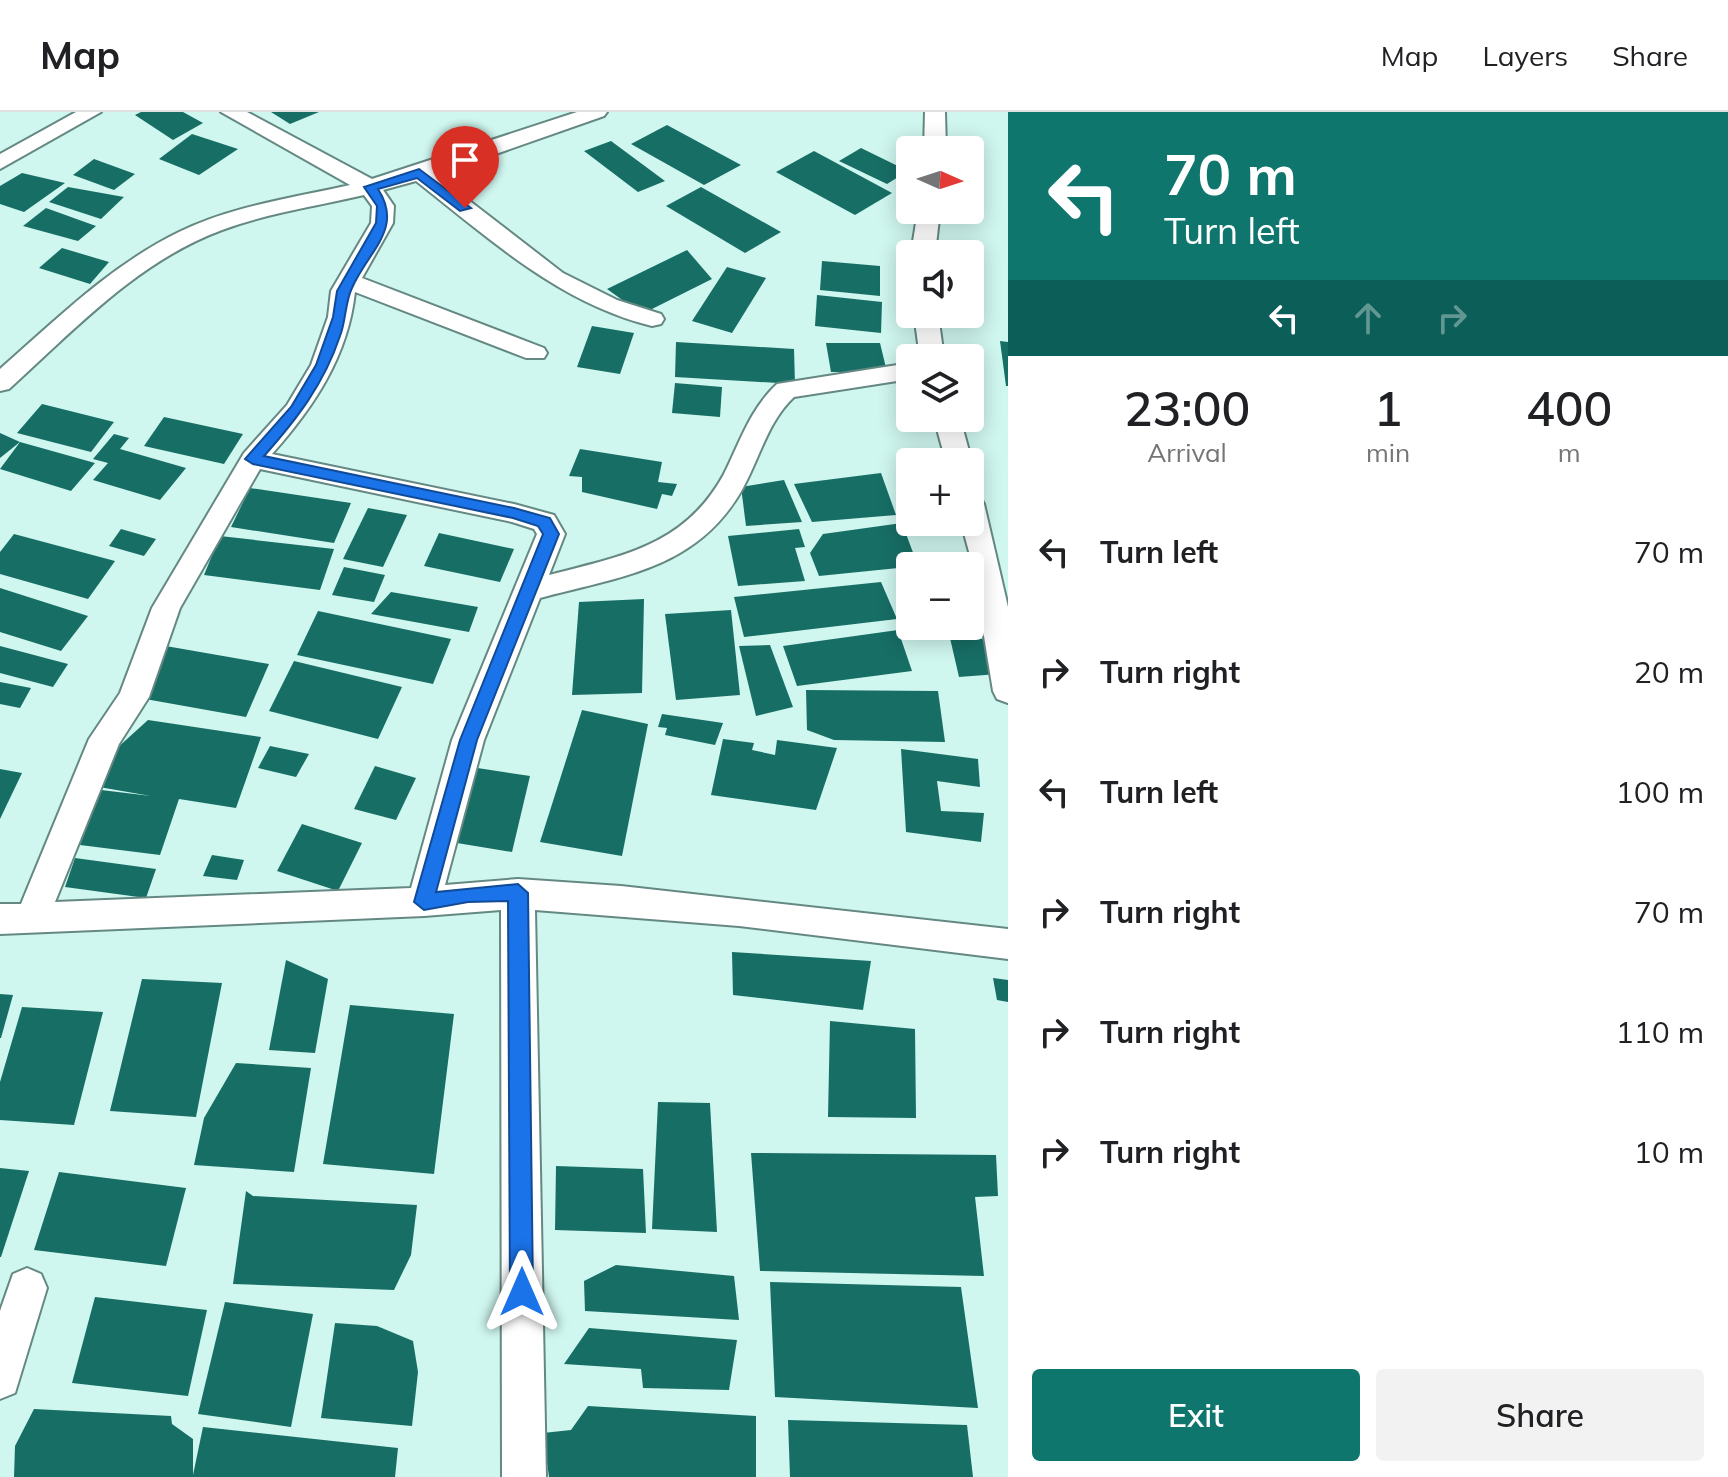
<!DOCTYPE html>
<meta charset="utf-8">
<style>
:root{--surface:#fff;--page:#f2f2f2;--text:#202124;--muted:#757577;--line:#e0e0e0;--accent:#0f766e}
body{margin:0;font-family:Mulish,sans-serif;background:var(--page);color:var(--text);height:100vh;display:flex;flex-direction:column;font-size:30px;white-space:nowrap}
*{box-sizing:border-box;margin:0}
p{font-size:26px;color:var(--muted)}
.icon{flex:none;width:44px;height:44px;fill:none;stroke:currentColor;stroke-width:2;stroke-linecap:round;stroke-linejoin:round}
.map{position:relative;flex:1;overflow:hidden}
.side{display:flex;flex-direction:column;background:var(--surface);width:720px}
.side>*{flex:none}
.top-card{background:#0f766e;color:#fff;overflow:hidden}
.needle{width:52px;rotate:93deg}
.fabs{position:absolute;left:896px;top:24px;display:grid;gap:16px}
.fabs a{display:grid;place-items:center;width:88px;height:88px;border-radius:8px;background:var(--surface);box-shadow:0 4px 20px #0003;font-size:40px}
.pin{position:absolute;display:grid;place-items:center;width:68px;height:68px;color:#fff;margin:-82px -34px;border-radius:50% 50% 50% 0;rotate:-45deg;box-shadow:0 0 8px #0007}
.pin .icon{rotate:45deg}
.me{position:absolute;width:88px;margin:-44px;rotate:0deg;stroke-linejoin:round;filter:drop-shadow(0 0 6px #0008)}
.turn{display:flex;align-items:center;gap:28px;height:168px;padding:0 24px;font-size:36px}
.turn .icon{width:104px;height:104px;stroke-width:2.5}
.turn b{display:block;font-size:56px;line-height:68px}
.lanes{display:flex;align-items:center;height:76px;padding:0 24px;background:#0003;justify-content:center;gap:40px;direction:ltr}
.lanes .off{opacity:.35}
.eta{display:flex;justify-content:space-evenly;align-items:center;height:136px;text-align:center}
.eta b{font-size:48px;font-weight:600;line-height:56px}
.cta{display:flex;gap:16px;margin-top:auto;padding:16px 24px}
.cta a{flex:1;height:92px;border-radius:8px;background:var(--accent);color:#fff;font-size:32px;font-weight:600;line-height:92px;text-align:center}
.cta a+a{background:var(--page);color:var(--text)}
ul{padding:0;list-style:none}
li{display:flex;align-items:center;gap:24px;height:120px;padding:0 24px}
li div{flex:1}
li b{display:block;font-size:30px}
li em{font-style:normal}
header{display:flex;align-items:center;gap:48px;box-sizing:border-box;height:112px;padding:0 40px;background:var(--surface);border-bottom:2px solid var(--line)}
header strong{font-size:38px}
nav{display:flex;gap:44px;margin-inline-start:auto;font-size:28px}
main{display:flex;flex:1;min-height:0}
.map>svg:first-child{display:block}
</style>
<header>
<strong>Map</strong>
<nav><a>Map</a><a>Layers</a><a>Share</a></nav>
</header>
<main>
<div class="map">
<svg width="1008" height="1365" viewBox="0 0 1008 1365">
<rect width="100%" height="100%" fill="#cff6ef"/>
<g fill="#176e65">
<polygon points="141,0 183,0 203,11 173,28 135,3"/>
<polygon points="271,0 319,0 290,12"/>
<polygon points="667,13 741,53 704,73 631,32"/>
<polygon points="192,22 238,37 199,63 159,47"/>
<polygon points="611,29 665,69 638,80 584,39"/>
<polygon points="861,36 908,59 887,72 839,49"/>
<polygon points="814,39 892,81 855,103 776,60"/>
<polygon points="94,47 135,62 114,78 73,63"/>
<polygon points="22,61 65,71 24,100 0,92 0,74"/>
<polygon points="68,75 124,85 101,107 49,90"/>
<polygon points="701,75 781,120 745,141 666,94"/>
<polygon points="46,96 96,114 78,129 23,114"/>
<polygon points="62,136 109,150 90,172 39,156"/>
<polygon points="687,138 712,167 642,202 607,177"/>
<polygon points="822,149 880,154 880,184 820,178"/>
<polygon points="727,155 766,166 732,221 692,209"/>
<polygon points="817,183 882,190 881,221 815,214"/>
<polygon points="592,214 634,221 620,262 577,255"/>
<polygon points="1000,229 1008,230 1008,274 1006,274"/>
<polygon points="676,230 794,237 795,272 675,265"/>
<polygon points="826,231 880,231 887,260 831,260"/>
<polygon points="675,271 722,275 720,305 672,301"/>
<polygon points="42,292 114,310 91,340 17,321"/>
<polygon points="164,305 243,322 224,352 144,334"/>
<polygon points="0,321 20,330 0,346"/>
<polygon points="114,322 129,326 120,337 186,356 160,388 93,368 108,351 93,347"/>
<polygon points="20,330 95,351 71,379 0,357"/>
<polygon points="580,337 662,350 658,370 677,372 672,384 662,382 657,397 582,380 582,365 569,364"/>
<polygon points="881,361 896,403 812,410 794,372"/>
<polygon points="784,368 802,410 746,414 741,375"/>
<polygon points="250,376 351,391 334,431 231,415"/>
<polygon points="368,396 407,403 383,455 343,447"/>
<polygon points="902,411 918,454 819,464 810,441 823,422"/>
<polygon points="121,417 156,427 144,444 109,434"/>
<polygon points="799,417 805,435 795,436 805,469 738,474 728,424"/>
<polygon points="439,421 514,437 500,470 424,454"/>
<polygon points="14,422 115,449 88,487 0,462 0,440"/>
<polygon points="220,424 334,437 320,478 204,463"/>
<polygon points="344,455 385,463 374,490 332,483"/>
<polygon points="881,470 897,507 744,525 734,485"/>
<polygon points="0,476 88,504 61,539 0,520"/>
<polygon points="391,480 478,495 469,520 371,502"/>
<polygon points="644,487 642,581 572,583 579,490"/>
<polygon points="731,498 740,583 676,588 665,502"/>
<polygon points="318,499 451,527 433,572 297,543"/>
<polygon points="898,518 912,559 797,574 783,534"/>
<polygon points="950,526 988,527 998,562 959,565"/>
<polygon points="160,533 269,552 246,605 134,585"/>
<polygon points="770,533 793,595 756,604 739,534"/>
<polygon points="0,534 68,552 53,575 0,561"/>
<polygon points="294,549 402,575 378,627 269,599"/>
<polygon points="0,570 31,576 20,596 0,592"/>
<polygon points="806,578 938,579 945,630 834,628 807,618"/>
<polygon points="582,598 648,612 622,744 540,730"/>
<polygon points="662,602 723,611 715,633 665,623 667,616 658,615"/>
<polygon points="148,608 261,625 236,696 179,687 160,743 80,733 101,678 151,684 99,675 116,637"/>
<polygon points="723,627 754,631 752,638 775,643 777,628 837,636 816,698 711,683"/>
<polygon points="270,634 309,642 296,665 258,656"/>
<polygon points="901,637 978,647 980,675 937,669 941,699 984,701 981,730 906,720"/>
<polygon points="375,654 416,666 396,708 354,697"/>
<polygon points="471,655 530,664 512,740 451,730"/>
<polygon points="0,657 22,661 0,707"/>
<polygon points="302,712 362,731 338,779 277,759"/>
<polygon points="212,743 244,748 237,768 203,764"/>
<polygon points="75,746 156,757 146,786 65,775"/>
<polygon points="732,840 871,849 863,898 733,883"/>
<polygon points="286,848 328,867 315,941 269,938"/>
<polygon points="993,866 1008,868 1008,890 997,888"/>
<polygon points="142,867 222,871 196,1005 110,999"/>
<polygon points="0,882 13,883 1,926 0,926"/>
<polygon points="350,893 454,902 434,1062 323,1052"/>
<polygon points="22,895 103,900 74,1013 0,1008 0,970"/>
<polygon points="830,909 915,917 916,1006 828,1005"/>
<polygon points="236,951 311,956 294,1060 194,1053 204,1006"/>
<polygon points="658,990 710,991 717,1120 652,1117"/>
<polygon points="751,1041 996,1043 998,1084 975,1085 984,1164 760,1159"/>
<polygon points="556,1054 643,1057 646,1121 555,1118"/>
<polygon points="0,1056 29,1059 1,1145 0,1145"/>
<polygon points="59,1060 186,1076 166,1154 34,1138"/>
<polygon points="246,1079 253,1084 417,1093 411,1143 394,1178 233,1172"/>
<polygon points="616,1153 734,1164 739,1208 585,1199 584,1169"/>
<polygon points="770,1170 961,1175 978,1296 775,1285"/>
<polygon points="95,1185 207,1198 188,1284 72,1271"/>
<polygon points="225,1190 313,1202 291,1315 198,1302"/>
<polygon points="335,1211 377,1214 413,1229 418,1260 412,1314 321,1306"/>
<polygon points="589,1216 737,1228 729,1278 643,1276 641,1257 564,1252"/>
<polygon points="588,1294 756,1304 756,1365 549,1365 543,1321 571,1318"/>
<polygon points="34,1297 171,1304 172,1312 193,1327 193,1363 203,1315 398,1336 395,1365 14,1365 15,1334"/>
<polygon points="788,1308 967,1313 973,1365 790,1365"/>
</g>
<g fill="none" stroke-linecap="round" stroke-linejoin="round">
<defs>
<g id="street">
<polygon points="76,0 101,0 0,57 0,42"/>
<path d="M221 0H247L372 67 577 0H607L604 4 436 63 563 161 617 188 661 202 664 207 661 212 652 214C559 191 490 127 416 69L383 78 394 94 393 111 362 166 544 236 547 241 544 246H526L355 180C348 244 314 295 272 342L514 392 554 403 565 422 549 463C622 444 685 434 724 362 740 330 750 297 777 272L910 251V267L794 285C768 309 760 345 743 376 698 457 622 464 540 486L484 628 445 773 518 767 621 774 1008 817V847L739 814 535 798 546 1365H502L501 798 424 804 0 822V792H21L89 627 120 581 152 496 244 341 287 293 311 253 328 205 331 179 371 111 372 94 364 83C317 94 268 101 222 118 138 149 74 218 9 277L0 279V257C56 208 111 153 179 120 232 94 292 86 350 73ZM260 357 512 410 534 417 537 422 452 628 411 776 55 790 119 632 149 585 180 496Z"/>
<polygon points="925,0 945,0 946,38 924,38"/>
<polygon points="918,98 940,98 935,142 911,142"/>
<polygon points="914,202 938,202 944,246 920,246"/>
<polygon points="934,306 960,306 972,350 970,354 970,350 946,350"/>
<polygon points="970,383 980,385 984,392 1008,495 1008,591 997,587 993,579 972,451 961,410 970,410"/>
<polygon points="27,1156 41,1162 47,1176 15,1281 0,1287 0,1199 13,1162"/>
</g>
</defs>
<use href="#street" stroke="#658883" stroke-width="4"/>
<use href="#street" fill="#fff" fill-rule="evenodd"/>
</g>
<path fill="#1a73e8" stroke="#114b97" stroke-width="2" d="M419 57 471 96 460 99 417 66 378 77C404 117 368 139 352 176 345 190 346 209 340 224 324 272 297 307 264 344L514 396 550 406 559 422 477 628 436 780 518 772 528 781 533 1180 530 1188 522 1192 514 1188 510 1180 508 789 468 790 424 798 414 790 460 628 543 422 538 414 513 406 253 352 245 347 291 295 316 253 333 205 337 179 376 111 377 94 364 75Z"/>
</svg>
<div class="fabs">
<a><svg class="needle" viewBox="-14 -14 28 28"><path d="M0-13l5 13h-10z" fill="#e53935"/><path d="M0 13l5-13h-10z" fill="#757577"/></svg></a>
<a><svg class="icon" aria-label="sound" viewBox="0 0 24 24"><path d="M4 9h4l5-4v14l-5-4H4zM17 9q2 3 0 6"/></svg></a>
<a><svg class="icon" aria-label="layers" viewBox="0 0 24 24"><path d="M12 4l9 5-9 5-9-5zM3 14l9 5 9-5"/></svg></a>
<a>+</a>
<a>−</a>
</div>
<div class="pin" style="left:465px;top:96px;background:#d93025"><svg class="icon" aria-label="arrive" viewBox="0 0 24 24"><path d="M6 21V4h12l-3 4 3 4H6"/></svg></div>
<svg class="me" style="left:522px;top:1180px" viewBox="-20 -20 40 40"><path d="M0-17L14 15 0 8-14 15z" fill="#1a73e8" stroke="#fff" stroke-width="4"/></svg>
</div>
<section class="side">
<div class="top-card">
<div class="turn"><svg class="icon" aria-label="left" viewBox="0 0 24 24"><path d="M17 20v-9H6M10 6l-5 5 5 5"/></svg><div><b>70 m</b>Turn left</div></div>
<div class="lanes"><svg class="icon" aria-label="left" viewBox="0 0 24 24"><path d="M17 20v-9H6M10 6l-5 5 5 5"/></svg><svg class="icon off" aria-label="ahead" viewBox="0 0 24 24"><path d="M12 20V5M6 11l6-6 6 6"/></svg><svg class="icon off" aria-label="right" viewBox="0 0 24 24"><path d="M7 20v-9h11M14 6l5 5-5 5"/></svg></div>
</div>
<div class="eta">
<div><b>23:00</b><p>Arrival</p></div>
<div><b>1</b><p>min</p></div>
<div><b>400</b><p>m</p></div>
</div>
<ul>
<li><svg class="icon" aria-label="left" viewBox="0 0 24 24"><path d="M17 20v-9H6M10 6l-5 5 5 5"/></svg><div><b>Turn left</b></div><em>70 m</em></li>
<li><svg class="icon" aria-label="right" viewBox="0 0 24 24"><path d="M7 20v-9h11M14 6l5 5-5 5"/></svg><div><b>Turn right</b></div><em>20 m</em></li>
<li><svg class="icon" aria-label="left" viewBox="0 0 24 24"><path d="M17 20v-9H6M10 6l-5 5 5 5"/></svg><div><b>Turn left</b></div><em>100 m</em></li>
<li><svg class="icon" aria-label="right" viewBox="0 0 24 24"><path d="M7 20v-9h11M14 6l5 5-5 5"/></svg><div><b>Turn right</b></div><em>70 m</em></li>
<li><svg class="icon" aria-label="right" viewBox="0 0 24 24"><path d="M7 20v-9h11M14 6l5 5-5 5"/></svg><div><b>Turn right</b></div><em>110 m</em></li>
<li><svg class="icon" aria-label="right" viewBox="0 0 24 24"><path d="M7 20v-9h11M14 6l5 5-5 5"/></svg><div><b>Turn right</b></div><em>10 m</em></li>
</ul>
<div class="cta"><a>Exit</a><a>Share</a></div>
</section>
</main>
